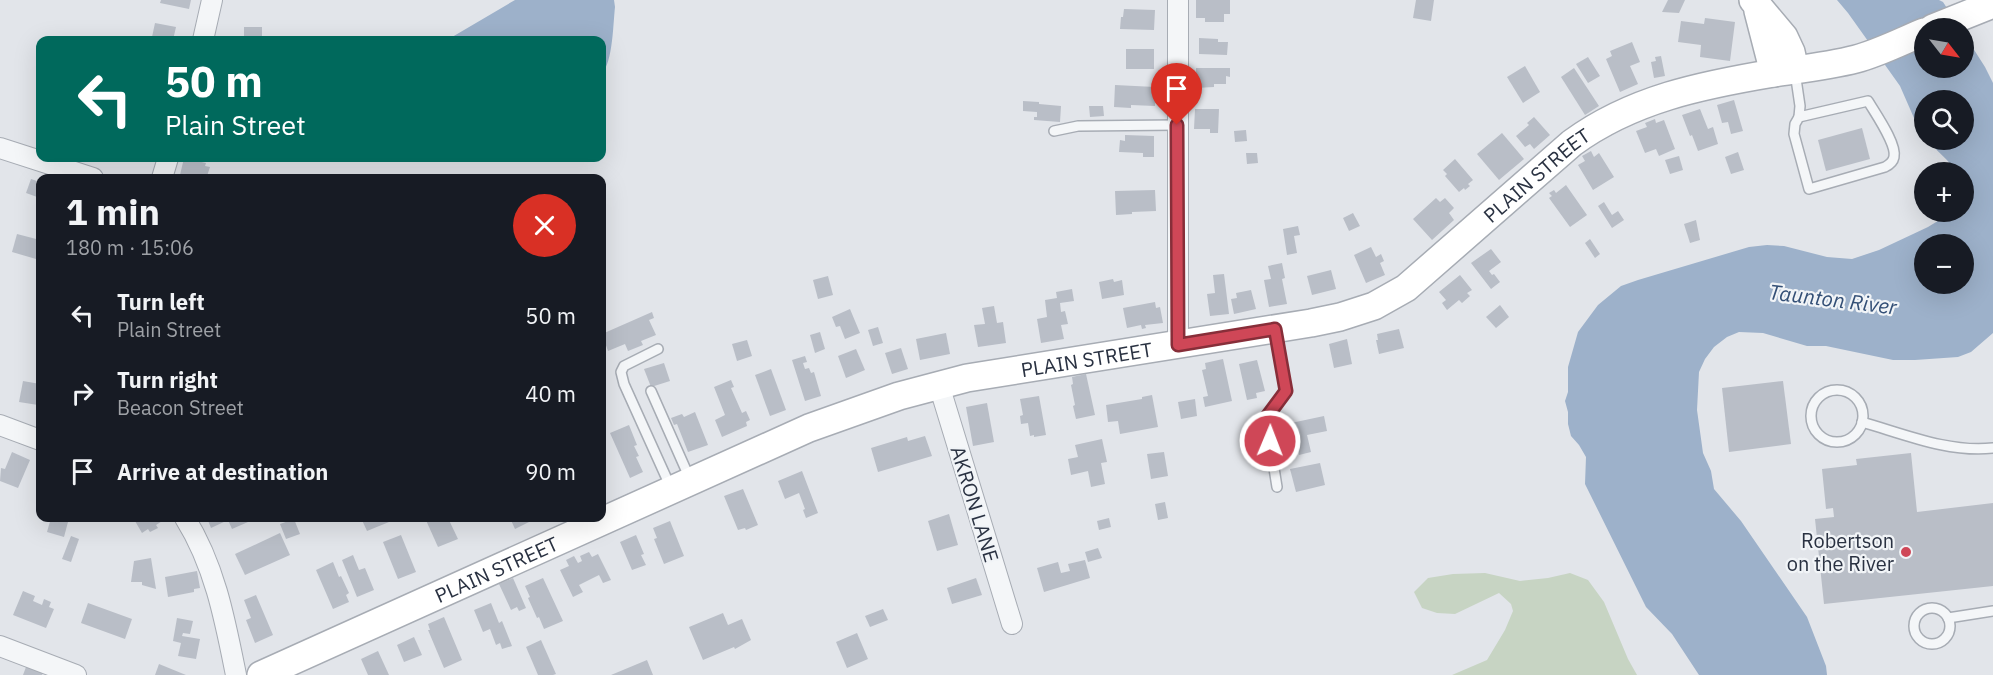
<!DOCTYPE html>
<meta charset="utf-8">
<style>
:root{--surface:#171b24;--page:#20242c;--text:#f1f3f6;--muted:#9ea1a6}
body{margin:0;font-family:"IBM Plex Sans",sans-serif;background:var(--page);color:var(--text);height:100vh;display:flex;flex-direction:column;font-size:22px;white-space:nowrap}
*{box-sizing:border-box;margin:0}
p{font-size:20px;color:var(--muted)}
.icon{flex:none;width:33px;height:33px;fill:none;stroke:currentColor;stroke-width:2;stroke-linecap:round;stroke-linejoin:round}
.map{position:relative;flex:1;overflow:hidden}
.side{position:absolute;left:36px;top:174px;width:570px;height:348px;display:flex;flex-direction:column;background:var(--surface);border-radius:12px;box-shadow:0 6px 24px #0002}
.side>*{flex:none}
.banner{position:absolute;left:36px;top:36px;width:570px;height:126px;border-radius:12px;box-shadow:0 6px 24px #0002;background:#00695c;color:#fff;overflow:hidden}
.needle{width:39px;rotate:121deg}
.tools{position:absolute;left:1914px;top:18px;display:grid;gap:12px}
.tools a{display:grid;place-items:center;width:60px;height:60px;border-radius:50%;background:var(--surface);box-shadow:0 6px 24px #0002;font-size:30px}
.pin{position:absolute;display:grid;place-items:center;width:51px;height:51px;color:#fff;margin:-62px -26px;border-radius:50% 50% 50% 0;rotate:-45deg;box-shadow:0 0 6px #0007}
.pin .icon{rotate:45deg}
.me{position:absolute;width:66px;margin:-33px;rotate:1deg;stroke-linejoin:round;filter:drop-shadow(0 0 4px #0008)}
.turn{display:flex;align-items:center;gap:21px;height:126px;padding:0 30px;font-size:27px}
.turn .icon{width:78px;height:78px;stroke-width:2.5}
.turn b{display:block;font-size:42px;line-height:51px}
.round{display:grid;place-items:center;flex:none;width:63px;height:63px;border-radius:32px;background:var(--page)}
.overview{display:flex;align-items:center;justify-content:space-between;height:102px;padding:0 30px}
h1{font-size:36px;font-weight:800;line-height:45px}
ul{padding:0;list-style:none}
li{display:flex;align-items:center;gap:18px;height:78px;padding:0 30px}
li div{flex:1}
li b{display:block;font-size:22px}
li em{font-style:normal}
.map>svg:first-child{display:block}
</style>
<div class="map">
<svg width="1993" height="675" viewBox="0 0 1993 675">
<rect width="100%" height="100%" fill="#e2e5ea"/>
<polygon fill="#c7d4c3" points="1485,573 1520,581 1548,578 1570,573 1588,580 1604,602 1628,659 1637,675 1452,675 1487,660 1505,630 1513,611 1511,604 1499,593 1455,614 1437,613 1422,608 1414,592 1428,578 1453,574"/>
<g fill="#9db1ca" fill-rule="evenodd">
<path d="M515 0H614L615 7C613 25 613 60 602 74V40H447Z"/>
<path d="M1837 0H1939L1943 2 1960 28H1924V68H1964V34L1985 67 1993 83V333L1971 352 1958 357 1915 360H1893L1826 346H1807L1763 333 1739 332 1727 337 1714 347 1705 359 1699 372 1697 410 1703 453 1711 471 1714 489 1741 521 1807 617 1826 666 1827 675H1699L1672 634 1646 607 1585 484 1586 457 1579 445 1571 436 1568 424V412L1565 401 1568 392V367L1578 332 1598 305 1621 286 1638 280 1749 247 1767 245 1784 246 1827 257 1852 259 1879 250 1928 227 1941 219 1948 212H1964V172H1957C1949 160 1937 152 1928 140H1964V100H1924V134L1914 118 1900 86 1848 13ZM1924 244H1964V284H1924Z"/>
</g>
<g fill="#b9bec7">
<polygon points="161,0 191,0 189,9 160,3"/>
<polygon points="1196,0 1230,0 1230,14 1224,14 1224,22 1205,22 1205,18 1196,18"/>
<polygon points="1416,0 1434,0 1431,21 1413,18"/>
<polygon points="1668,0 1685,0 1679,13 1662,12"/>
<polygon points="1124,9 1155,10 1154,30 1120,29 1121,17 1123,17"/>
<polygon points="1705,18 1735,22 1730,61 1700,57 1701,45 1678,42 1681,21 1704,24"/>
<polygon points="155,23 176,27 173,40 148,40 149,36 152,37"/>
<rect x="244" y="27" width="18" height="13"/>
<polygon points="1199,38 1218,39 1218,42 1228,42 1227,55 1199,54"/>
<polygon points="1632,42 1640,62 1630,66 1638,84 1620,92 1606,59 1612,56 1610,51"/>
<rect x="1126" y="49" width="28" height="20"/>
<polygon points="1661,56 1665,76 1654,78 1651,62 1656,61 1655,57"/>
<polygon points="1588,57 1600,76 1588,83 1576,64"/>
<polygon points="1525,66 1540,92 1523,103 1507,77"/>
<polygon points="1196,68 1230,68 1230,77 1226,76 1226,84 1214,84 1214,87 1196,88"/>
<polygon points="1574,68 1599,106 1585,115 1561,77"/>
<polygon points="1115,85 1155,87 1155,106 1131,105 1131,108 1114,107"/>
<polygon points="1734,100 1743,131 1731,134 1728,122 1722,123 1717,105"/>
<polygon points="1023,101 1039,102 1039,104 1061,106 1060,122 1034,120 1034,117 1037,117 1037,112 1023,111"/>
<polygon points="1089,106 1103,106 1104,116 1090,117"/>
<polygon points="1195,109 1219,109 1218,133 1210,133 1210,129 1194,129"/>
<polygon points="1700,109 1708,129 1713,127 1718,144 1698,151 1692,135 1690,136 1682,115"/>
<polygon points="1534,117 1550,135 1534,149 1530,144 1525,147 1516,136 1529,125 1527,123"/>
<polygon points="1655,119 1656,123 1664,120 1675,149 1659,156 1656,149 1645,153 1636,131 1647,127 1645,123"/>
<polygon points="1862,128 1870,159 1826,171 1818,140"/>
<polygon points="1246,130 1247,141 1235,142 1234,131"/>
<polygon points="1502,133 1524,159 1499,180 1477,154"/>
<polygon points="1125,135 1154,136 1154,157 1143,157 1143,153 1119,152 1120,140 1125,141"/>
<polygon points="1591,151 1594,157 1599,153 1614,177 1593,190 1578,165 1585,161 1582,156"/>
<polygon points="1738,152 1744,170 1731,174 1725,157"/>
<polygon points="1246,153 1257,153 1258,163 1247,164"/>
<polygon points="1679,156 1683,170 1670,174 1665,160"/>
<polygon points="184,158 206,163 205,166 210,167 207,176 202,174 201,178 190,178 180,175"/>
<polygon points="1455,159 1473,180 1468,184 1470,186 1465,190 1464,188 1459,192 1445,176 1447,174 1443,170"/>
<polygon points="31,179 40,182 40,198 26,193"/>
<polygon points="1566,185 1587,215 1570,227 1549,198 1552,196 1549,193 1554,190 1556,193"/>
<polygon points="1155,190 1156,211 1132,212 1132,214 1116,215 1115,191"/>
<polygon points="1436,198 1440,202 1445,198 1454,208 1449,213 1454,220 1432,240 1413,219"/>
<polygon points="1604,202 1612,215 1618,211 1624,220 1612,228 1598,206"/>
<polygon points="1353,213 1360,226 1349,231 1343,218"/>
<polygon points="1696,220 1700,240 1690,243 1684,224"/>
<polygon points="1298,226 1300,235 1294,236 1297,253 1287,255 1283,229"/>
<polygon points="17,234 40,240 36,259 12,252"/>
<polygon points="1590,239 1600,254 1595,258 1585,243"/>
<polygon points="1371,247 1376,257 1381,254 1384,261 1380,263 1385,275 1366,283 1354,255"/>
<polygon points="1491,249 1501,262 1489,271 1492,275 1494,274 1500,282 1491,289 1471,263"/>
<polygon points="1282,263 1285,278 1282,279 1287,304 1269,307 1264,280 1271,279 1268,266"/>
<polygon points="1331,270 1336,289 1312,295 1307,276"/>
<polygon points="1224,274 1229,314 1210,316 1207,294 1215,293 1213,275"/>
<polygon points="1460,275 1472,290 1467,293 1470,296 1462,303 1459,300 1447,310 1442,303 1446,300 1439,292"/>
<polygon points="828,276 833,295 818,299 813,280"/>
<polygon points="1113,279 1114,282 1122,280 1124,295 1102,299 1099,282"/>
<polygon points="1072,289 1074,301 1060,303 1061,312 1065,311 1068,324 1061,325 1064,339 1041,343 1037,319 1047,317 1045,300 1057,298 1056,292"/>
<polygon points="1251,290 1256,309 1234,314 1231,299 1237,298 1236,293"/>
<polygon points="1155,302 1156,308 1160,307 1163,323 1145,325 1146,328 1142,329 1141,325 1127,328 1123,308"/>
<polygon points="1500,305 1509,317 1496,328 1486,317"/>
<polygon points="994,306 997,323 1003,322 1006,343 978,347 974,325 985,324 982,308"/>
<polygon points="850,309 860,333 845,339 840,326 836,327 832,317"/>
<polygon points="652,312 654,318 649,320 656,335 641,341 643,345 628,351 625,344 608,351 602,334"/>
<polygon points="878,327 883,343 873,346 868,330"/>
<polygon points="1399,329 1404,348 1379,354 1376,340 1378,340 1377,334"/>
<polygon points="820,332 825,349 815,353 810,335"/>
<polygon points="946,333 950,354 920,360 916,339"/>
<polygon points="1347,339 1352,364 1334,368 1329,344"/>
<polygon points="747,340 752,356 737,361 732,344"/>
<polygon points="901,348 908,369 892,374 885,353"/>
<polygon points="856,349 865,370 846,378 838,356"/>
<polygon points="805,356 807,362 803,363 805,369 809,368 811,373 814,372 821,396 805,401 792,360"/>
<polygon points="1223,359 1232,401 1205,407 1203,397 1208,396 1202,370 1206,369 1205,363"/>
<polygon points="1257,360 1265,391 1256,393 1257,398 1247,400 1239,364"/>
<polygon points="664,363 670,381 651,387 644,369"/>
<polygon points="771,369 786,410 770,416 755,375"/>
<polygon points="1086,374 1095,415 1076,419 1073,406 1075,405 1071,385 1073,384 1072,377"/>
<polygon points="731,380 734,387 731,388 742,413 746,411 750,420 746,422 747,426 722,437 715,420 725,415 714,387"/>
<polygon points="23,381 40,384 38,405 19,402"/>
<polygon points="1783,381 1791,444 1729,452 1722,388"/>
<polygon points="1152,395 1158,427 1120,434 1118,421 1108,422 1106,405 1142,399 1142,397"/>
<polygon points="1039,396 1046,435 1034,437 1034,435 1030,436 1028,423 1021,424 1020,416 1023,415 1020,399"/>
<polygon points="1195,399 1197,416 1181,419 1178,402"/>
<polygon points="987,403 994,442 973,446 966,407"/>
<polygon points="695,412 708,445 688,452 677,424 674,425 671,418 682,414 684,417"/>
<polygon points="1324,416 1327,431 1307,435 1311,452 1299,455 1296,439 1281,443 1277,426"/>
<polygon points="629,425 637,445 634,446 639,456 636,457 643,472 630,478 610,433"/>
<polygon points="925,436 932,456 878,472 871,448 907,437 908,441"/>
<polygon points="1102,439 1107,462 1101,463 1105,484 1091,487 1088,471 1071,475 1068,459 1078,457 1075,445"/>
<polygon points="12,452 30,460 18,488 0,481 1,468 5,469"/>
<polygon points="1164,452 1168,476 1151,479 1147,454"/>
<polygon points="1911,453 1917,512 1993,503 1993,586 1824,604 1815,519 1834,517 1833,508 1826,509 1822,469 1857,465 1856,459"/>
<polygon points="1320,463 1325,485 1296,492 1290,469"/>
<polygon points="802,471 818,513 806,518 803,510 805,509 799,493 785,499 778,481"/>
<polygon points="743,489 758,525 746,530 745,528 738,530 724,496"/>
<polygon points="1165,502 1168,518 1158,520 1155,504"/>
<polygon points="949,514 958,545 937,551 928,521"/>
<polygon points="51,518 68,522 64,537 47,532"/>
<polygon points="140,518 167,518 156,525 158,528 150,532 148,529 142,533 135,521"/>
<polygon points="207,518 246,518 248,522 232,529 228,520 211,528"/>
<polygon points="361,518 387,518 389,522 367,531"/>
<polygon points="425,518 448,518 458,539 438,547"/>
<polygon points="510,518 530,518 531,521 515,529"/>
<polygon points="1109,518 1111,527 1099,530 1097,521"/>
<polygon points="294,519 300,534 286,539 280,524"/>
<polygon points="670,521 684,556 664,564 654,539 657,538 653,528"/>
<polygon points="280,533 290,555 245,575 235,554"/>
<polygon points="401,535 416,572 398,579 383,542"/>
<polygon points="636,535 644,554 641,555 646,565 632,570 620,542"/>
<polygon points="71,536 79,539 71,562 62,559"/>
<polygon points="1098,548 1102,558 1088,562 1085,552"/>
<polygon points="589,552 592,557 598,554 611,580 603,583 599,575 579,585 583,592 573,597 560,570 569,566 566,560 574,556 578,563 582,561 580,556"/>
<polygon points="353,555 359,570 365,568 374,590 357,597 342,560"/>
<polygon points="151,558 156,589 142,585 142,582 131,582 134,561"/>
<polygon points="1085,560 1090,578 1044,592 1037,568 1058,562 1061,573 1070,571 1068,564"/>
<polygon points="333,562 339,577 341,576 349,593 346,595 349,602 333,609 316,570"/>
<polygon points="197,571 200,588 194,589 194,592 168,597 165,577"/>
<polygon points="513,578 526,608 519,611 517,607 511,610 499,584"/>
<polygon points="543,578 563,621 544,629 539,617 537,618 528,598 530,597 525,586"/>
<polygon points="976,578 982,595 952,604 947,588"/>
<polygon points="23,591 35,596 33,601 42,605 44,599 51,602 49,607 54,609 46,628 13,615"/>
<polygon points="256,595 273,635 255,643 246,620 251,618 244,600"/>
<polygon points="88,603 132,619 125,639 81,623"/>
<polygon points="491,603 499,623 502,621 512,646 502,649 500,643 496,645 490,629 483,632 474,610"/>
<polygon points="883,609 888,620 870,627 865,616"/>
<polygon points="723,613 728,625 742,619 751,640 735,649 734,647 703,660 689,627"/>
<polygon points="444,617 462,660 444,668 428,630 430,630 428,624"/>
<polygon points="177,618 193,621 190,634 183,633 182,636 200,639 196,659 178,656 181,643 173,641"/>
<polygon points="857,633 868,659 847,668 836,642"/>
<polygon points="414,637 422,655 404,662 397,645"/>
<polygon points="541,640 556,674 553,675 538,675 526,647"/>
<polygon points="378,651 389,675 368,675 361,659"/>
<polygon points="647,660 653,675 611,675"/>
<polygon points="159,664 186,675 155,675"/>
<polygon points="26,667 43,673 42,675 23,675"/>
</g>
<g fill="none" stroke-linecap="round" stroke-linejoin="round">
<defs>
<g id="service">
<polyline points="1795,72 1800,106 1799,117"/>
<path d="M1868 101C1875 113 1897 144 1894 157 1893 162 1889 165 1885 167L1809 189 1794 134 1795 124 1799 117Z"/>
<polyline points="1054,131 1078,126 1177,125"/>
<polyline points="1275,331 1286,391 1266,418 1277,487"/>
<polyline points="658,349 624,366 621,372 624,384 671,488"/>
<circle cx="1837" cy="416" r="26"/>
<polyline points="651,391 690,479"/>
<path d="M1862 422C1904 434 1949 453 1993 448"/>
<circle cx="1932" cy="626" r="18"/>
<polyline points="1948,618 1993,611"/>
</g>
<g id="minor">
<polyline points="1178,0 1178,345"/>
<polyline points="203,40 212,0"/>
<polyline points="0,148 93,178"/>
<polyline points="162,178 168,158"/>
<polyline points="939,385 1012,624"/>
<polyline points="0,425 40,440"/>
<path d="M185 518C215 566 225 620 236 675"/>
<polyline points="0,646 76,675"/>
</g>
<g id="secondary">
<polyline points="1753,0 1784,37 1791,52 1795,70"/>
<polyline points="1758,11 1774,73"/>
<polyline points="1933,28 1993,4"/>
<path id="s1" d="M261 675 809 428 899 396 967 378 1311 323 1340 317 1374 306 1406 288 1572 143C1632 99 1702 85 1774 73 1801 69 1829 66 1856 59 1879 53 1902 41 1924 32"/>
</g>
</defs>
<use href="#service" stroke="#a7acb4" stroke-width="12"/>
<use href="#minor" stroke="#a7acb4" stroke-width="22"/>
<use href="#secondary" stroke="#a7acb4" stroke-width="30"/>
<use href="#service" stroke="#f4f6f8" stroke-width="9"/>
<use href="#minor" stroke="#f4f6f8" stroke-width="20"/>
<use href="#secondary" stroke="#fff" stroke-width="27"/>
</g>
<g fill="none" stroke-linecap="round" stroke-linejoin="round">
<defs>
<polyline id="route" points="1177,125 1178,345 1275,329 1286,391 1266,418 1270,441"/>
</defs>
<use href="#route" stroke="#872e39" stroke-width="15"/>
<use href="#route" stroke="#cf4757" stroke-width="10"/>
</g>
<circle fill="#cf4757" stroke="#f1f4f7" stroke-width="2" cx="1906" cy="552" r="6"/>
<g text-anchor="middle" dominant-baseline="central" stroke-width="4.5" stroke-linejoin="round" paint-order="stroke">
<g font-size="20" fill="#2a3242" stroke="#f1f4f7">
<text stroke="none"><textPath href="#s1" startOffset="1390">PLAIN STREET</textPath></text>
<text stroke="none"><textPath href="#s1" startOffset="888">PLAIN STREET</textPath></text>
<text transform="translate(975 504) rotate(73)">AKRON LANE</text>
<text stroke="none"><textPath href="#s1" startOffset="258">PLAIN STREET</textPath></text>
</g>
<g font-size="20" fill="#2a3242" stroke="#f1f4f7" text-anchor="end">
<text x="1894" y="540">Robertson<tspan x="1894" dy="23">on the River</tspan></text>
</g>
<g font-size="21" font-style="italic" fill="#334f76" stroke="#f1f4f7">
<text transform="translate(1833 299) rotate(7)">Taunton River</text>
</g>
</g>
</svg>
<div class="tools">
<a><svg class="needle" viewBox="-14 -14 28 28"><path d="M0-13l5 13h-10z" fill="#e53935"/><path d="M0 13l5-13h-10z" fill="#9ea1a6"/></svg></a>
<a><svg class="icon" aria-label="search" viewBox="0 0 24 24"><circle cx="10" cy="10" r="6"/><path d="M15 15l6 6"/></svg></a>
<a>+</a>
<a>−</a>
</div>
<div class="pin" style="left:1177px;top:125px;background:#d93025"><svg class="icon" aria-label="arrive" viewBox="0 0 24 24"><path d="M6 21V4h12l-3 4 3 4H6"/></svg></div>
<svg class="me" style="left:1270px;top:441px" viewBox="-20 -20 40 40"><circle r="17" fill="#cf4757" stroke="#fff" stroke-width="3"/><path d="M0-11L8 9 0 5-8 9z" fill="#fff"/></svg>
<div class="banner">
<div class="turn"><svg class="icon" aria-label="left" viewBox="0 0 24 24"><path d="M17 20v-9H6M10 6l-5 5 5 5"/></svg><div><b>50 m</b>Plain Street</div></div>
</div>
<section class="side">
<div class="overview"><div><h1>1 min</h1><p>180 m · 15:06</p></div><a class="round" style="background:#d93025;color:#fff"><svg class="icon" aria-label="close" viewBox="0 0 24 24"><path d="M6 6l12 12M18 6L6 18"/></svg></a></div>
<ul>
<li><svg class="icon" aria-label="left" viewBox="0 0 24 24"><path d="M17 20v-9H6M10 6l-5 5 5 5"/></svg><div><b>Turn left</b><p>Plain Street</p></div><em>50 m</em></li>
<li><svg class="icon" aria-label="right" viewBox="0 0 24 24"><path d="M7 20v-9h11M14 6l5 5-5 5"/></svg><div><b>Turn right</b><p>Beacon Street</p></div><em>40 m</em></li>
<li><svg class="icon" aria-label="arrive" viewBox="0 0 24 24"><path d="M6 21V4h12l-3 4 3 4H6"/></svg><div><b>Arrive at destination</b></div><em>90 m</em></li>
</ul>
</section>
</div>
